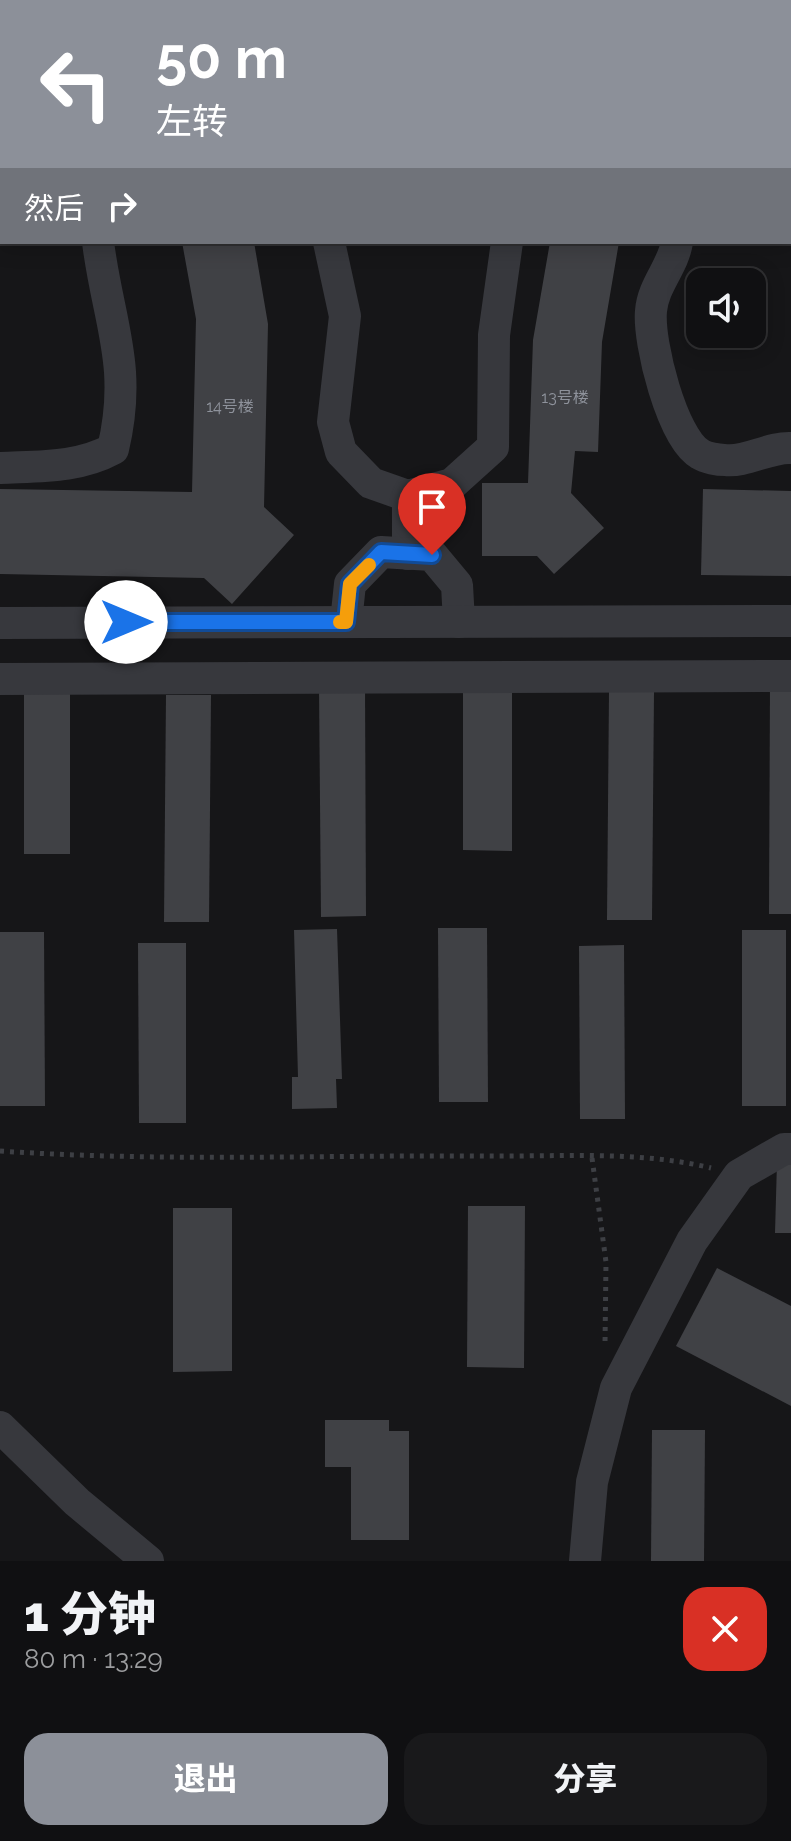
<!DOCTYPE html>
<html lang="zh">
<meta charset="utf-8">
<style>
:root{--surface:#101012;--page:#19191b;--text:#f1f3f6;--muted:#9c9d9f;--line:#303032;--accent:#8c9099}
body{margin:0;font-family:Raleway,"Noto Sans SC",sans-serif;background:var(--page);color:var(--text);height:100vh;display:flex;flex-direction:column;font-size:30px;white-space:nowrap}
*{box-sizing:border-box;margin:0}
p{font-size:26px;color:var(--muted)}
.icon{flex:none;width:44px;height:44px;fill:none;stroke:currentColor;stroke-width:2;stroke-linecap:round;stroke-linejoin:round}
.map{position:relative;height:1561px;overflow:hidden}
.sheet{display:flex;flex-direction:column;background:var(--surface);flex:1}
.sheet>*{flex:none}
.banner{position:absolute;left:0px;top:0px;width:792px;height:244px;box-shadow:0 4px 20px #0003,0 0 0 2px var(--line);background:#8c9099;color:#fff;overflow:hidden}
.buttons{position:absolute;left:686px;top:268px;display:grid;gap:16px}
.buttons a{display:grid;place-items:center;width:80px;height:80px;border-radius:16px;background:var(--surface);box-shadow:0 4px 20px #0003,0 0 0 2px var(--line);font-size:40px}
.pin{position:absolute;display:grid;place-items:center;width:68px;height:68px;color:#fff;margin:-82px -34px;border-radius:50% 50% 50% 0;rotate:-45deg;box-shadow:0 0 8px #0007}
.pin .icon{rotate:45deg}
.me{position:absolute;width:88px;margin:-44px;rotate:90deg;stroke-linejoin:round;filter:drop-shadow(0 0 6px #0008)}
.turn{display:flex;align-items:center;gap:28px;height:168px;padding:0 24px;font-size:36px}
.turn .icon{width:104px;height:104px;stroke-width:2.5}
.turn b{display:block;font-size:56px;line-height:68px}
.then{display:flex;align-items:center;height:76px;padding:0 24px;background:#0003;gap:16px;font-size:30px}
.round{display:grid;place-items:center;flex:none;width:84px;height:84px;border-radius:24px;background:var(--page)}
.overview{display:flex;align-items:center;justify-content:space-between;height:136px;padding:0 24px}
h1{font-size:48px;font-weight:800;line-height:60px}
.action{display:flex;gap:16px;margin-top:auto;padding:16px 24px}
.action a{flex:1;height:92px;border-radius:24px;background:var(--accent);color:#fff;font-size:32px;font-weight:800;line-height:92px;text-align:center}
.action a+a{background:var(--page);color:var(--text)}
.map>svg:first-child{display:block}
</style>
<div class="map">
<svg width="791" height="1561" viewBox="0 0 791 1561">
<rect width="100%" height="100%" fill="#161618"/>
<g fill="#404145">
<polygon points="182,242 254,242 268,324 264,507 294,535 232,604 204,578 0,574 0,489 192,492 196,319"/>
<polygon points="550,242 619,242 602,342 598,452 575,451 571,493 604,528 554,574 537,556 482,556 482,483 528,483 533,340"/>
<polygon points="703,489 791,491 791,576 701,575"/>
<polygon points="319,685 365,685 366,916 321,917"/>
<polygon points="770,685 791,686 791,914 769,914"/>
<polygon points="463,686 512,687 512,851 463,850"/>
<rect x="24" y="690" width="46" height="164"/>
<polygon points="609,692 654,692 652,920 607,920"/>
<polygon points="166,695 211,695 209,922 164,922"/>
<polygon points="438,928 487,928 488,1102 439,1102"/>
<polygon points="337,929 342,1079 336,1079 337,1108 292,1109 292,1077 298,1077 294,930"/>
<rect x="742" y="930" width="44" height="176"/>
<polygon points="0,932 44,932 45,1106 0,1106"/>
<polygon points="138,943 186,943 186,1123 139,1123"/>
<polygon points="624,945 625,1119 580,1119 579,946"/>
<polygon points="777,1162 791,1163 791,1233 775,1233"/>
<polygon points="468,1206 525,1206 524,1368 467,1367"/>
<polygon points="173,1208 232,1208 232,1371 173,1372"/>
<polygon points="717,1268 791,1306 791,1406 676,1346"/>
<polygon points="325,1420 389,1420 389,1431 409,1431 409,1540 351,1540 351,1467 325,1467"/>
<polygon points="652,1430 705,1430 704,1561 651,1561"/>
</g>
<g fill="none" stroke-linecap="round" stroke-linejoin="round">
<g stroke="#3d3f44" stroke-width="5" stroke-dasharray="4 6" stroke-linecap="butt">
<polyline points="315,2 316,0"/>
<path d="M0 1151C160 1162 320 1155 481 1156 556 1157 638 1150 711 1168"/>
<polyline points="592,1158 606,1262 605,1344"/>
</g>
<g stroke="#37383d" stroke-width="32">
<polyline points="78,0 79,2"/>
<polyline points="735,2 736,0"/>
<polyline points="0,41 2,43"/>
<polyline points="790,137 791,138"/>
<polyline points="329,242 345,316 333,422 341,452 371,483 408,496 452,484 493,447 494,335 507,242"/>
<path d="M677 242C673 267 653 285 651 311 648 342 672 438 700 454 706 458 718 460 725 460 745 463 769 447 791 448"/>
<path d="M0 468C40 466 78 468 113 449 133 365 108 322 98 242"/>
<polyline points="408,496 408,554"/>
<polyline points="346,622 350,584 381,552 432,555 457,585 459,622"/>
<polyline points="0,623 791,621"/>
<polyline points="0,679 791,676"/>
<polyline points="0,1427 77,1502 148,1561"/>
<polyline points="585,1561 592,1482 616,1388 692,1241 739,1175 784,1149 791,1149"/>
</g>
</g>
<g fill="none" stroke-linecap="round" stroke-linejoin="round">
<defs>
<polyline id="route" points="126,622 346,622 350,584 381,552 432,555"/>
</defs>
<use href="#route" stroke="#114b97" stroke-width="20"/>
<use href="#route" stroke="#1a73e8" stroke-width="14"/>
<polyline stroke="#f59e0b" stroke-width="14" points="340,622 346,622 350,584 369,565"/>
</g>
<g text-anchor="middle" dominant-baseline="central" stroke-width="8" stroke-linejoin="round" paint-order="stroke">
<g font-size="16" fill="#8e929b">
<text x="565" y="397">13号楼</text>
<text x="230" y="406">14号楼</text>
</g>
</g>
</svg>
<div class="buttons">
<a><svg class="icon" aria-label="sound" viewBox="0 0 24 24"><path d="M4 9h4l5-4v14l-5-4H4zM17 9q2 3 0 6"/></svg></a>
</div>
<div class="pin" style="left:432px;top:555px;background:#d93025"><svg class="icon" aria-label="arrive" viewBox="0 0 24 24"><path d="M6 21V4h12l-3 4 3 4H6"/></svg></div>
<svg class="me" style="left:126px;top:622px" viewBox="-20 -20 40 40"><circle r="19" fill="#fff"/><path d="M0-13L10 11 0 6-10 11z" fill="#1a73e8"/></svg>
<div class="banner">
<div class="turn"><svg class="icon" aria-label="left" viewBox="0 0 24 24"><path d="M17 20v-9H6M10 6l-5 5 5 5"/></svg><div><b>50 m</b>左转</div></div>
<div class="then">然后<svg class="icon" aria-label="right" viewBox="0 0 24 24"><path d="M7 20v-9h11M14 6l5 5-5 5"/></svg></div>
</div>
</div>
<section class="sheet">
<div class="overview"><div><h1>1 分钟</h1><p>80 m · 13:29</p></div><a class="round" style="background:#d93025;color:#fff"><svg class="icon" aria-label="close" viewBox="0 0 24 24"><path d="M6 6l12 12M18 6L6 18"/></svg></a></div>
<div class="action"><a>退出</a><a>分享</a></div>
</section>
